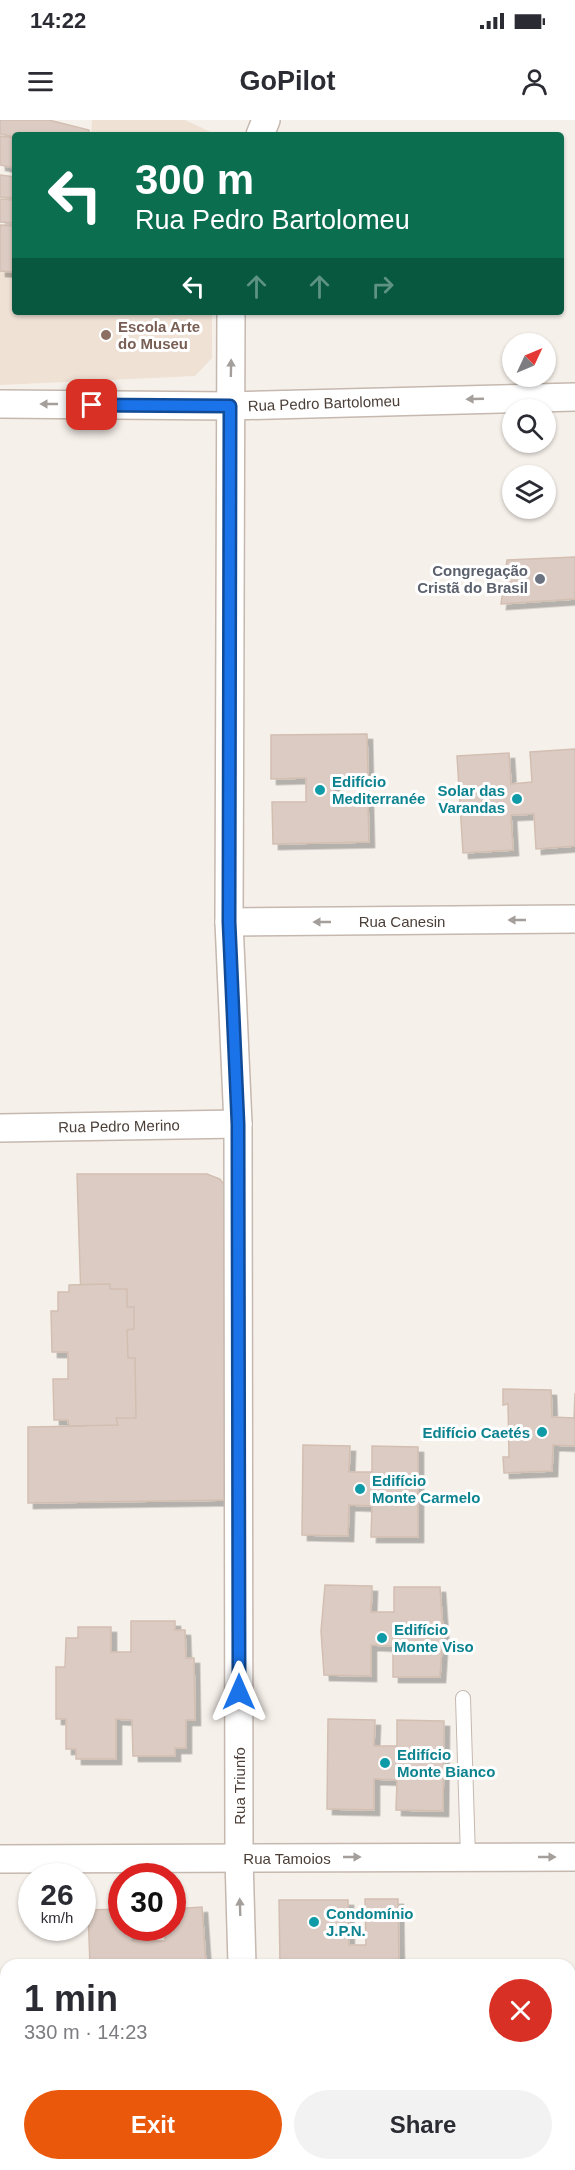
<!DOCTYPE html>
<meta charset="utf-8">
<style>
:root{--surface:#fff;--page:#f2f2f3;--text:#2b2b33;--muted:#7c7c81;--accent:#ea580c}
body{margin:0;font-family:Arial,sans-serif;background:var(--page);color:var(--text);height:100vh;display:flex;flex-direction:column;font-size:22px;white-space:nowrap}
*{box-sizing:border-box;margin:0}
p{font-size:20px;color:var(--muted)}
.icon{flex:none;width:33px;height:33px;fill:none;stroke:currentColor;stroke-width:2;stroke-linecap:round;stroke-linejoin:round}
.map{position:relative;flex:1;overflow:hidden}
.panel{position:absolute;left:0px;top:1839px;width:576px;height:212px;display:flex;flex-direction:column;background:var(--surface);border-radius:18px 18px 0 0;box-shadow:0 2px 4px #0004}
.panel>*{flex:none}
.hud{position:absolute;left:12px;top:12px;width:552px;height:183px;border-radius:6px;box-shadow:0 2px 4px #0004;background:#0b6e4f;color:#fff;overflow:hidden}
.needle{width:39px;rotate:46deg}
.tools{position:absolute;left:502px;top:213px;display:grid;gap:12px}
.tools a{display:grid;place-items:center;width:54px;height:54px;border-radius:50%;background:var(--surface);box-shadow:0 2px 4px #0004;font-size:30px}
.speed{position:absolute;left:18px;top:1743px;display:flex;gap:12px;font-size:30px;font-weight:700;text-align:center}
.speed>*{display:grid;place-content:center;width:78px;height:78px;border-radius:50%;background:var(--surface);box-shadow:0 2px 4px #0004;line-height:1}
.speed small{font-size:15px;font-weight:400}
.speed .limit{border:9px solid #d22;background:#fff;color:#111}
.pin{position:absolute;display:grid;place-items:center;width:51px;height:51px;color:#fff;margin:-26px;border-radius:12px;box-shadow:0 3px 9px #0006}
.me{position:absolute;width:66px;margin:-33px;rotate:0deg;stroke-linejoin:round;filter:drop-shadow(0 0 4px #0008)}
.turn{display:flex;align-items:center;gap:21px;height:126px;padding:0 24px;font-size:27px}
.turn .icon{width:78px;height:78px;stroke-width:2.5}
.turn b{display:block;font-size:42px;line-height:51px}
.lanes{display:flex;align-items:center;height:57px;padding:0 24px;background:#0003;justify-content:center;gap:30px;direction:ltr}
.lanes .off{opacity:.35}
.round{display:grid;place-items:center;flex:none;width:63px;height:63px;border-radius:32px;background:var(--page)}
.summary{display:flex;align-items:center;justify-content:space-between;height:102px;padding:0 24px}
h1{font-size:36px;font-weight:800;line-height:45px}
.button{display:flex;gap:12px;margin-top:auto;padding:12px 24px}
.button a{flex:1;height:69px;border-radius:36px;background:var(--accent);color:#fff;font-size:24px;font-weight:800;line-height:69px;text-align:center}
.button a+a{background:var(--page);color:var(--text)}
.status{display:flex;justify-content:space-between;align-items:center;height:42px;padding:0 30px;background:var(--surface);direction:ltr}
.status svg{height:16px;fill:currentColor}
header{display:flex;justify-content:space-between;align-items:center;height:78px;padding:0 24px;background:var(--surface);font-size:27px;font-weight:800}
.map>svg:first-child{display:block}
</style>
<div class="status"><b>14:22</b><svg viewBox="0 0 49 12"><path d="M0 12V9h3v3zM5 12V6h3v6zM10 12V3h3v9zM15 12V0h3v12zM26 1h20v11H26zM47 4h2v5h-2z"/></svg></div>
<header><svg class="icon" aria-label="menu" viewBox="0 0 24 24"><path d="M4 6h16M4 12h16M4 18h16"/></svg>GoPilot<svg class="icon" aria-label="person" viewBox="0 0 24 24"><circle cx="12" cy="8" r="4"/><path d="M4 21q1-7 8-7t8 7"/></svg></header>
<div class="map">
<svg width="575" height="2050" viewBox="0 0 575 2050">
<defs>
<filter id="shadow"><feDropShadow dx="5.5" dy="5.5" stdDeviation="0" flood-color="#0004"/></filter>
</defs>
<rect width="100%" height="100%" fill="#f6f0ea"/>
<g fill="#efe1d4">
<polygon points="92,0 185,0 217,15 91,15"/>
<polygon points="0,151 15,151 15,192 212,192 212,238 195,256 0,265"/>
</g>
<g fill="#dbcbc2" stroke="#d3bfb2" stroke-width="1.5" filter="url(#shadow)">
<polygon points="0,0 49,0 89,10 89,15 15,17 0,14"/>
<polygon points="0,16 15,18 15,48 0,45"/>
<polygon points="0,55 15,57 15,78 0,77"/>
<polygon points="0,79 15,80 15,103 0,102"/>
<polygon points="0,105 15,106 15,152 0,151"/>
<polygon points="575,437 575,479 501,484 507,440"/>
<polygon points="367,614 368,657 334,658 334,682 368,681 369,722 273,724 272,682 306,682 306,658 271,659 271,615"/>
<polygon points="575,629 575,726 536,729 534,694 511,695 513,730 463,733 457,636 509,633 511,664 532,662 530,632"/>
<polygon points="77,1054 207,1054 220,1059 227,1069 233,1380 28,1383 28,1307 85,1306"/>
<polygon points="110,1164 110,1169 127,1169 127,1187 134,1187 134,1209 127,1210 128,1238 135,1238 136,1298 116,1298 118,1305 69,1306 68,1300 54,1300 53,1259 68,1259 68,1232 52,1232 51,1191 58,1191 58,1172 69,1172 69,1165"/>
<polygon points="503,1269 551,1270 552,1297 574,1298 575,1273 575,1326 553,1325 552,1351 504,1353 503,1337 509,1337 508,1284 503,1285"/>
<polygon points="303,1325 350,1326 349,1352 372,1352 372,1326 418,1327 418,1417 371,1417 372,1386 349,1385 348,1416 302,1415"/>
<polygon points="325,1465 372,1466 371,1492 394,1492 394,1467 440,1467 443,1511 440,1557 393,1557 393,1526 371,1525 371,1556 324,1555 321,1511"/>
<polygon points="131,1501 175,1501 175,1510 185,1510 186,1538 194,1538 195,1600 186,1600 186,1628 175,1628 175,1636 133,1636 132,1600 116,1599 116,1639 76,1639 76,1629 66,1629 66,1599 56,1599 56,1547 65,1547 66,1518 78,1518 78,1507 111,1507 111,1532 131,1532"/>
<polygon points="328,1599 375,1600 374,1626 397,1626 397,1600 444,1601 443,1691 396,1690 397,1660 374,1659 374,1690 327,1689"/>
<polygon points="365,1779 398,1779 399,1845 280,1845 279,1780 348,1780 349,1825 366,1825"/>
<polygon points="202,1787 206,1845 90,1845 88,1790 122,1789 122,1808 132,1808 132,1821 165,1821 165,1808 172,1808 172,1789"/>
</g>
<g fill="none" stroke-linecap="round" stroke-linejoin="round">
<defs>
<polyline id="service" points="463,1578 468,1737"/>
<g id="minor">
<polyline points="260,15 266,0"/>
<polyline points="231,192 229,802 238,1004 239,1738 242,1845"/>
<polyline points="0,284 230,286 575,277"/>
<polyline points="229,802 575,799"/>
<polyline points="0,1008 238,1004"/>
<polyline points="0,1739 575,1737"/>
<polyline points="248,2044 248,2050"/>
</g>
</defs>
<use href="#service" stroke="#c5b8af" stroke-width="16"/>
<use href="#minor" stroke="#c5b8af" stroke-width="30"/>
<use href="#service" stroke="#fff" stroke-width="14"/>
<use href="#minor" stroke="#fff" stroke-width="27"/>
</g>
<defs><path id="oneway-solid" d="M-6-.8H1V-3.2L6.5 0L1 3.2V.8H-6Z" transform="scale(1.5)"/></defs>
<g fill="#a59f9c">
<use href="#oneway-solid" transform="translate(231 248) rotate(-89)"/>
<use href="#oneway-solid" transform="translate(475 279) rotate(178)"/>
<use href="#oneway-solid" transform="translate(49 284) rotate(-180)"/>
<use href="#oneway-solid" transform="translate(517 800) rotate(180)"/>
<use href="#oneway-solid" transform="translate(322 802) rotate(180)"/>
<use href="#oneway-solid" transform="translate(352 1737)"/>
<use href="#oneway-solid" transform="translate(547 1737)"/>
<use href="#oneway-solid" transform="translate(240 1787) rotate(-92)"/>
</g>
<g fill="none" stroke-linecap="round" stroke-linejoin="round">
<defs>
<polyline id="route" points="92,285 230,286 229,802 238,1004 239,1572"/>
</defs>
<use href="#route" stroke="#114b97" stroke-width="15"/>
<use href="#route" stroke="#1a73e8" stroke-width="10"/>
</g>
<circle fill="#8d6e63" stroke="#fff" stroke-width="2" cx="106" cy="215" r="6"/>
<circle fill="#6b7280" stroke="#fff" stroke-width="2" cx="540" cy="459" r="6"/>
<g fill="#0f9aa8" stroke="#fff" stroke-width="2">
<circle cx="320" cy="670" r="6"/>
<circle cx="517" cy="679" r="6"/>
<circle cx="542" cy="1312" r="6"/>
<circle cx="360" cy="1369" r="6"/>
<circle cx="382" cy="1518" r="6"/>
<circle cx="385" cy="1643" r="6"/>
<circle cx="314" cy="1802" r="6"/>
</g>
<g text-anchor="middle" dominant-baseline="central" stroke-width="6" stroke-linejoin="round" paint-order="stroke">
<g font-size="15" font-weight="bold" fill="#785e54" stroke="#fff" text-anchor="start">
<text x="118" y="206">Escola Arte<tspan x="118" dy="17">do Museu</tspan></text>
</g>
<g font-size="15" fill="#4b3f38" stroke="#fff">
<text transform="translate(324 283) rotate(-2)">Rua Pedro Bartolomeu</text>
<text x="402" y="801">Rua Canesin</text>
<text transform="translate(119 1006) rotate(-1)">Rua Pedro Merino</text>
<text transform="translate(239 1666) rotate(-90)">Rua Triunfo</text>
<text x="287" y="1738">Rua Tamoios</text>
</g>
<g font-size="15" font-weight="bold" fill="#5b616d" stroke="#fff" text-anchor="end">
<text x="528" y="450">Congregação<tspan x="528" dy="17">Cristã do Brasil</tspan></text>
</g>
<g font-size="15" font-weight="bold" fill="#0d838f" stroke="#fff" text-anchor="start">
<text x="332" y="661">Edifício<tspan x="332" dy="17">Mediterranée</tspan></text>
<text x="505" y="670" text-anchor="end">Solar das<tspan x="505" dy="17">Varandas</tspan></text>
<text x="530" y="1312" text-anchor="end">Edifício Caetés</text>
<text x="372" y="1360">Edifício<tspan x="372" dy="17">Monte Carmelo</tspan></text>
<text x="394" y="1509">Edifício<tspan x="394" dy="17">Monte Viso</tspan></text>
<text x="397" y="1634">Edifício<tspan x="397" dy="17">Monte Bianco</tspan></text>
<text x="326" y="1793">Condomínio<tspan x="326" dy="17">J.P.N.</tspan></text>
</g>
</g>
</svg>
<div class="tools">
<a><svg class="needle" viewBox="-14 -14 28 28"><path d="M0-13l5 13h-10z" fill="#e53935"/><path d="M0 13l5-13h-10z" fill="#7c7c81"/></svg></a>
<a><svg class="icon" aria-label="search" viewBox="0 0 24 24"><circle cx="10" cy="10" r="6"/><path d="M15 15l6 6"/></svg></a>
<a><svg class="icon" aria-label="layers" viewBox="0 0 24 24"><path d="M12 4l9 5-9 5-9-5zM3 14l9 5 9-5"/></svg></a>
</div>
<div class="speed"><div>26<small>km/h</small></div><div class="limit">30</div></div>
<div class="pin" style="left:92px;top:285px;background:#d93025"><svg class="icon" aria-label="arrive" viewBox="0 0 24 24"><path d="M6 21V4h12l-3 4 3 4H6"/></svg></div>
<svg class="me" style="left:239px;top:1572px" viewBox="-20 -20 40 40"><path d="M0-17L14 15 0 8-14 15z" fill="#1a73e8" stroke="#fff" stroke-width="4"/></svg>
<div class="hud">
<div class="turn"><svg class="icon" aria-label="left" viewBox="0 0 24 24"><path d="M17 20v-9H6M10 6l-5 5 5 5"/></svg><div><b>300 m</b>Rua Pedro Bartolomeu</div></div>
<div class="lanes"><svg class="icon" aria-label="left" viewBox="0 0 24 24"><path d="M17 20v-9H6M10 6l-5 5 5 5"/></svg><svg class="icon off" aria-label="ahead" viewBox="0 0 24 24"><path d="M12 20V5M6 11l6-6 6 6"/></svg><svg class="icon off" aria-label="ahead" viewBox="0 0 24 24"><path d="M12 20V5M6 11l6-6 6 6"/></svg><svg class="icon off" aria-label="right" viewBox="0 0 24 24"><path d="M7 20v-9h11M14 6l5 5-5 5"/></svg></div>
</div>
<section class="panel">
<div class="summary"><div><h1>1 min</h1><p>330 m · 14:23</p></div><a class="round" style="background:#d93025;color:#fff"><svg class="icon" aria-label="close" viewBox="0 0 24 24"><path d="M6 6l12 12M18 6L6 18"/></svg></a></div>
<div class="button"><a>Exit</a><a>Share</a></div>
</section>
</div>
